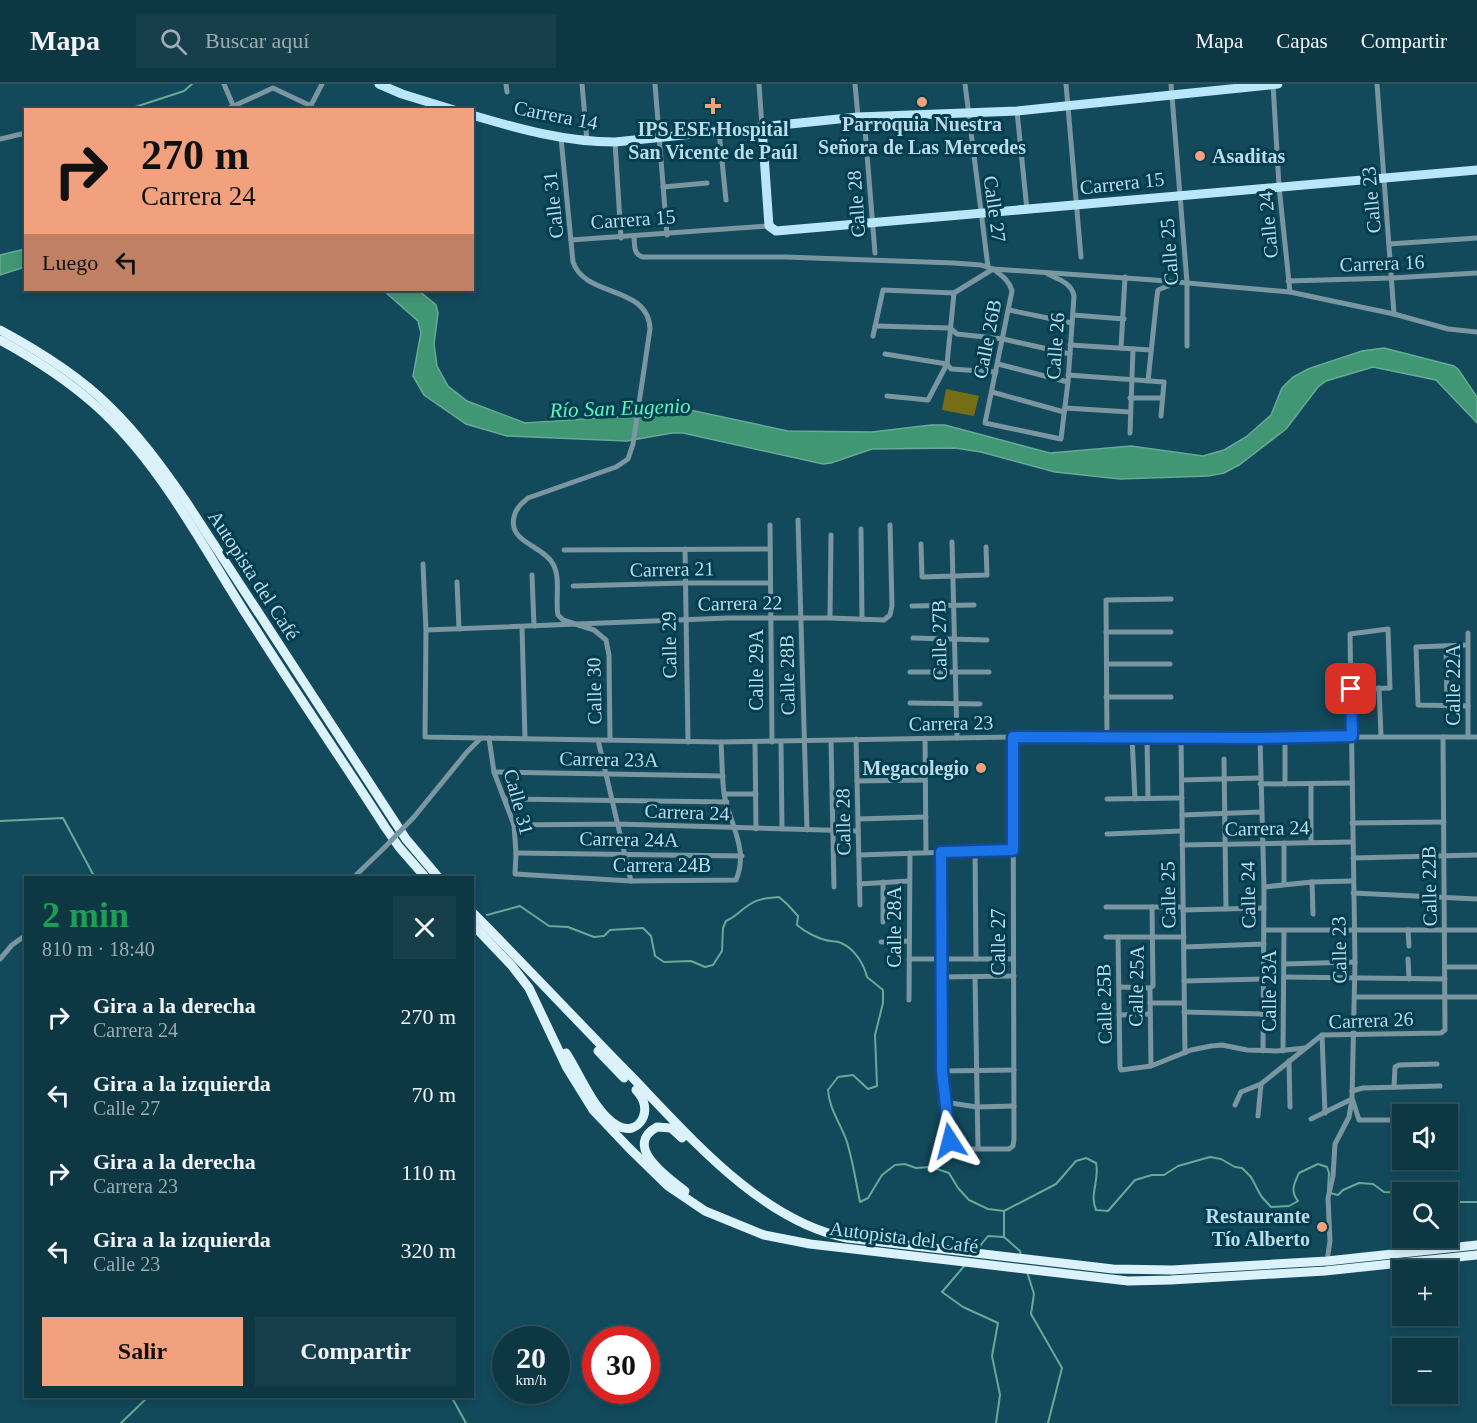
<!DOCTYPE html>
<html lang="es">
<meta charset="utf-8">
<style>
:root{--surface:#0e3744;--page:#173f4b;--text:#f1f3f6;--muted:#9bacb2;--line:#2e515d;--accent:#f1a17d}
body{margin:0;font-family:Georgia,serif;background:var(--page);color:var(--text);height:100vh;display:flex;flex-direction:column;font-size:22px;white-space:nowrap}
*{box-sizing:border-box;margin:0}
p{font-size:20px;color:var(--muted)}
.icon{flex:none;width:33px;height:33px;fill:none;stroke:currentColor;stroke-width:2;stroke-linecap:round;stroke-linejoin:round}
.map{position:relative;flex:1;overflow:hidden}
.details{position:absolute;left:24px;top:792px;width:450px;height:522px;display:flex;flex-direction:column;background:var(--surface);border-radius:0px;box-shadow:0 3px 9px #0003,0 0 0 2px var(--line)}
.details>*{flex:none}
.hud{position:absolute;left:24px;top:24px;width:450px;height:183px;border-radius:0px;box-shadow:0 3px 9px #0003,0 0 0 2px var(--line);background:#f1a17d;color:#111;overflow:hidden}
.fabs{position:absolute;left:1392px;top:1020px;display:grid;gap:12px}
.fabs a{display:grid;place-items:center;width:66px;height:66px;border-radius:0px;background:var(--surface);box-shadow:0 3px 9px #0003,0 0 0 2px var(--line);font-size:30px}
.speed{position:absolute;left:492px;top:1242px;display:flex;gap:12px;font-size:30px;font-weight:700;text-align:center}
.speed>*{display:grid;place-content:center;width:78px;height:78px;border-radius:50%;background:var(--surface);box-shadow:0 3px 9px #0003,0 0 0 2px var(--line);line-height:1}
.speed small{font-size:15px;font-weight:400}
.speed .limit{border:9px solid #d22;background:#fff;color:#111}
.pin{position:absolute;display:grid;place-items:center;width:51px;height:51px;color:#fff;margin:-26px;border-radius:12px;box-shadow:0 3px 9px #0006}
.me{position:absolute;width:66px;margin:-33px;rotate:351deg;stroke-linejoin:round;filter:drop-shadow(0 0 4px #0008)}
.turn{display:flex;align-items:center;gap:21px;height:126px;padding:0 18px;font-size:27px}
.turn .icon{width:78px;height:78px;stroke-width:2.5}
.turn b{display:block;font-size:42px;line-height:51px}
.then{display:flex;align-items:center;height:57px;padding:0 18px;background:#0003;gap:12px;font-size:22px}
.round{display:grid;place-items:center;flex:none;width:63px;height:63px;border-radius:0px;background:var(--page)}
.overview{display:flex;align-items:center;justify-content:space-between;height:102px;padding:0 18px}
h1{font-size:36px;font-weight:600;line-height:45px;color:#1e9e55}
.button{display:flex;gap:12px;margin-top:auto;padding:12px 18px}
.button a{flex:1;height:69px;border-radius:0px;background:var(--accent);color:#111;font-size:24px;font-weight:600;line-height:69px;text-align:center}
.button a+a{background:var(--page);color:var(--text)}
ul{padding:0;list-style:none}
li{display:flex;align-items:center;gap:18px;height:78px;padding:0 18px}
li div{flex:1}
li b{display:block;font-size:22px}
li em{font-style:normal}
header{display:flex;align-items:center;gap:36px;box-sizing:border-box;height:84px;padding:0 30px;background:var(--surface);border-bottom:2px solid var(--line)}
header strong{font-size:28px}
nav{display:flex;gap:33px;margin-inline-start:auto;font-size:21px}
.search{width:420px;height:54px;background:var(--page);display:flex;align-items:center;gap:15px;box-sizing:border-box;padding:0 21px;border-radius:0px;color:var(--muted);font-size:22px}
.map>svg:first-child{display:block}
</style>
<header>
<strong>Mapa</strong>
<div class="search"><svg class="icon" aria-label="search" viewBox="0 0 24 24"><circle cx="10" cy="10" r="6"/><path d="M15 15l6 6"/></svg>Buscar aquí</div>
<nav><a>Mapa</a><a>Capas</a><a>Compartir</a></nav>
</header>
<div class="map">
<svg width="1477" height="1339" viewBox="0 0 1477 1339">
<rect width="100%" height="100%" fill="#12495b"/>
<polygon fill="#756e16" points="946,305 979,312 974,332 942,326"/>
<g fill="#419674" stroke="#66ab97" stroke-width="1.5">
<polygon points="25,165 25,183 0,191 0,171"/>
<polygon points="383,206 418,206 436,221 438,229 434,260 437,282 448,302 467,317 525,339 630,332 690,326 788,347 872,348 931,341 945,341 1050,369 1131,362 1203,372 1224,366 1246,353 1271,331 1282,304 1293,293 1308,285 1362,267 1384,264 1454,282 1458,285 1477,313 1477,339 1436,296 1373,283 1326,297 1318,303 1286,345 1239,381 1224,389 1208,392 1120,395 1055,388 981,368 955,364 872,365 831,379 823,380 683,349 672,349 627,357 507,352 466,340 424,311 413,292 421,249 418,237"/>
</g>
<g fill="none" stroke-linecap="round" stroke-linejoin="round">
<g stroke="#66ab97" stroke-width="2">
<polyline points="126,26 184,7 192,0"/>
<polyline points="0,737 63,734 95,794"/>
<path d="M487 831 520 822 549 842 568 843 594 853 604 852 610 846 643 844 651 852 655 872 664 878 691 877 705 883 713 881 722 867 723 844 726 837C737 832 737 829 746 823 756 815 766 814 779 813L787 820 798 832 797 841C805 848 820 856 831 857 835 858 838 857 841 859 854 864 864 880 867 893L883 906V919L875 951 877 1002 868 1005 853 991 838 993 828 1006C829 1025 841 1040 847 1058 853 1078 856 1098 860 1118L868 1114 882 1091 895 1081 905 1080 916 1084 931 1083 949 1089 958 1104 969 1116 988 1125 1004 1127 1056 1100 1076 1077 1086 1074 1096 1079C1100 1096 1089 1110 1096 1126L1108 1127 1135 1096 1152 1091H1164L1178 1082 1210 1073 1221 1075 1235 1083 1242 1084 1251 1093 1261 1112 1271 1123 1289 1122 1298 1117C1290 1107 1294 1100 1299 1089L1318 1080 1327 1083 1329 1089 1328 1106"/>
<polyline points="1435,1108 1436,1108"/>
<polyline points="1330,1109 1338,1111 1343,1106 1359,1099 1373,1100 1384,1108 1402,1109"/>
<polyline points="1448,1113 1458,1118 1477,1118"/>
<polyline points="1004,1127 1004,1153 1020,1167 1021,1172"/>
<polyline points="976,1167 988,1152 1004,1153"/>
<polyline points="965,1181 942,1208 963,1223 998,1239 992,1272 1000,1311 996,1339"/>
<polyline points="1027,1188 1034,1210 1031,1230 1062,1284 1048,1339"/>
<polyline points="451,1312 466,1339"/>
<polyline points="121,1339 149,1312"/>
</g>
<g stroke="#7a96a1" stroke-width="5">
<polyline points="224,0 235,26"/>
<polyline points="506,0 507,8"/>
<polyline points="582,0 587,57"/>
<polyline points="655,0 667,151"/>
<polyline points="759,0 762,43"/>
<polyline points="855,0 858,33"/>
<polyline points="965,0 988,183"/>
<polyline points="1066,0 1081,173"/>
<polyline points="1171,0 1187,198 1187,262"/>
<polyline points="1273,0 1279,102 1290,208"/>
<polyline points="1377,0 1394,230"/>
<polyline points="309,25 322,0"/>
<polyline points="225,26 273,4 311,22"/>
<polyline points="1017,27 1027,126"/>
<polyline points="864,33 875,169"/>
<polyline points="719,48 726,116"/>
<path d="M561 54 573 178C585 214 649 201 650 245L633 360 628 375 616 383 528 414C521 420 516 424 514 433 508 459 543 461 553 480 561 494 555 515 558 531L563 536 594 546 606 556 609 571 610 656"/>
<polyline points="0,55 26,49"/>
<polyline points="615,58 621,154"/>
<polyline points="663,103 707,99"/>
<path d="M634 153C635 162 633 170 643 173H785L954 179 981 181 993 185 1154 196 1290 208 1394 230 1448 245 1477 248"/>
<polyline points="571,156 769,142"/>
<polyline points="1389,160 1477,154"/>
<polyline points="1288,197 1392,194 1477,189"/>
<polyline points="1009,226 1072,239"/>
<polyline points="1073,231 1124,235"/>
<polyline points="875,242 950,244 957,250 1003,255 1070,270"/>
<polyline points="873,252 883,206 954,209"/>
<polyline points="1070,261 1151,266"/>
<polyline points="1121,264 1125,193"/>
<polyline points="885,270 947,280 951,285 996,288"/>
<polyline points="998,280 1068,298"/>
<polyline points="1068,291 1164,298 1161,332"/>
<polyline points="1148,297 1157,212 1158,206 1175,199"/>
<polyline points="992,308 1064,328"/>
<path d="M887 312 928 316 947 280 954 209 993 185C1002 192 1009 196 1012 207L985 339 1061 355 1068 298 1074 212C1072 199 1058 195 1048 190"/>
<polyline points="1130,314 1162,314"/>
<polyline points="1065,324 1130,328"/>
<polyline points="1130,349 1133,265"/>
<polyline points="798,436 807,746"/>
<polyline points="770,441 772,658"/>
<polyline points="861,445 862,535"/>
<polyline points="952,458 957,654"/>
<polyline points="921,460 922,493 987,491 986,463"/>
<polyline points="685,465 688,658"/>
<polyline points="564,466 770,465"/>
<polyline points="423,480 426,546 425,653 721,658 1013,653 1477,653"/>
<polyline points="532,491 534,542"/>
<polyline points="457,498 459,545"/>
<polyline points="573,502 686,499 770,499"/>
<polyline points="912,522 974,521"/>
<polyline points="830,534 831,451"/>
<polyline points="522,543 525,654"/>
<polyline points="426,546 728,534 830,534 884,536 890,531 892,522 890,441"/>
<polyline points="1106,548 1171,548"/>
<polyline points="1468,549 1468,653"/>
<polyline points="913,554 987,556"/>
<polyline points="1467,561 1416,563 1418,621 1468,622"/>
<polyline points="1446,562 1447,622"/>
<polyline points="1107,580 1170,580"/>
<polyline points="910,588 989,588"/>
<polyline points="1379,604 1381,652"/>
<polyline points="1106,613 1171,613"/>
<polyline points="910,619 980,620"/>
<polyline points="1132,653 1135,715"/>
<polyline points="1147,653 1148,714"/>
<polyline points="1181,653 1185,969"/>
<polyline points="1285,653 1285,700"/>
<path d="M489 654 494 688 514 741 516 769 515 790 631 797 736 796C749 766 730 740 724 710 722 693 722 675 721 658"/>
<polyline points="925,654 926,768"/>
<polyline points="1107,654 1106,516 1171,515"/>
<polyline points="1260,654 1264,803 1263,967"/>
<polyline points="856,655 860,821"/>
<polyline points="598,656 631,797"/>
<polyline points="831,657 834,803"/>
<polyline points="755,658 756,745"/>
<polyline points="781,658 782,745"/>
<polyline points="1224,675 1226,825"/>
<polyline points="494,688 723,692"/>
<polyline points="1182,696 1260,694"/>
<polyline points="857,697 925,696"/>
<polyline points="1260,700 1352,699"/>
<polyline points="725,710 756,710"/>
<polyline points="505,715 727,718"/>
<polyline points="1107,715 1182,714"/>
<polyline points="1182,731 1261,728"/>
<polyline points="414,733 467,668 480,655"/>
<polyline points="858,735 926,733"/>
<polyline points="1352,739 1444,738"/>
<polyline points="514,741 618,740 858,747"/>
<polyline points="1107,750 1182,747"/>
<polyline points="1311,758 1311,700"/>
<polyline points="1182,761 1352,758"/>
<polyline points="975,767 976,875"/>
<polyline points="941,768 942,987 950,1057 954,1063 960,1065 1009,1065 1013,1062 1014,1055 1013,653"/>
<polyline points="516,769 742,772"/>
<polyline points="859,771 1013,766"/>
<polyline points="1353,774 1477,771"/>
<polyline points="353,794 385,763"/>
<polyline points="883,798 883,838"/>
<polyline points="1312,798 1313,830"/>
<polyline points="859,800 909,797"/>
<polyline points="1284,800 1284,759"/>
<polyline points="1264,803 1312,798 1353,797"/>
<polyline points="1353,809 1477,815"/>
<polyline points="1106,823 1183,823"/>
<polyline points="1183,826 1264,824"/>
<polyline points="1264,846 1477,846"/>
<polyline points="1408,846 1409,862"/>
<polyline points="1106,853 1184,853"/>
<polyline points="1118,853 1120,983 1121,986 1151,982 1191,966 1211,962 1222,961 1247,966 1277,967 1305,964"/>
<polyline points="881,858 909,857"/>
<polyline points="1184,863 1264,860"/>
<polyline points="0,875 12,861 26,851"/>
<polyline points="909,875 1013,875"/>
<polyline points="1408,875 1409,895"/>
<polyline points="1284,880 1355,878"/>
<polyline points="1445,883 1477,883"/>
<polyline points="941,893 1014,892"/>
<polyline points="975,893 978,1064"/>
<polyline points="1284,893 1445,895"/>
<polyline points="1184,897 1263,895"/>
<polyline points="1120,903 1150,904"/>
<polyline points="1355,913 1477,913"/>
<polyline points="909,916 910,769"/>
<polyline points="1150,919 1184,919"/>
<polyline points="1184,928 1263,930"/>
<polyline points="1119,931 1150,930"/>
<polyline points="1322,951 1325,1029"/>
<polyline points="1283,967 1284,847"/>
<polyline points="1289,977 1290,1023"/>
<polyline points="1151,982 1150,904 1153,902 1152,823"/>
<polyline points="942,987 1014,986"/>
<polyline points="1394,1003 1395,983 1399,981 1437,980"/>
<polyline points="1352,1007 1363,1004 1440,1002"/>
<polyline points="1353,1017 1359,1036 1402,1036"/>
<polyline points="944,1018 977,1023 1014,1022"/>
<polyline points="1235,1021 1241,1008 1261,1000 1322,951 1441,949 1445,946 1443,653"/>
<polyline points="1258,1032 1261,1000"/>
<polyline points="1311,1035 1352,1015"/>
<polyline points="1327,1177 1330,1157 1328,1114 1333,1092 1335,1060 1349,1033 1352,1015 1355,878 1350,550 1388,545 1390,604 1351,605"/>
</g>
<g stroke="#b9e7f9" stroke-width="9">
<polyline points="379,0 402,10 454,26"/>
<path d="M472 31C519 45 566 58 615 58L858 33 1017 27 1278 0"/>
<polyline points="762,43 769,142 776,147 1477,86"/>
</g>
<g stroke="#dbf2fb" stroke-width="9">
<path d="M0 246C39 267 78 291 109 322 138 350 162 383 185 416L406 755 439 794"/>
<path d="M0 256C33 274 66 295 94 320 162 380 204 466 253 541 296 609 342 676 385 743L399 763 426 794"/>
<path d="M472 828C526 882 578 938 631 992 690 1053 761 1137 847 1154L1113 1185 1172 1186 1327 1177 1477 1161"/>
<polyline points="472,840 512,882 529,904 567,984 593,1026 628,1063 668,1102 705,1127 764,1151 810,1160 1128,1197 1171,1196 1325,1187 1477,1171"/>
<polyline points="598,967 624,994"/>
<path d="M566 969C580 990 595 1030 618 1042 638 1053 656 1026 636 1006"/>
<path d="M682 1054 671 1044 657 1043C622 1062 668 1094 685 1107"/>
</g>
<polyline stroke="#7a96a1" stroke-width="5" points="385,763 414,733"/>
</g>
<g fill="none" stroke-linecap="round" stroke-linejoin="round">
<defs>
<polyline id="route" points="950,1057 942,987 941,768 1013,766 1013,653 1260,654 1352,652 1351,605"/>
</defs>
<use href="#route" stroke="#114b97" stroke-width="15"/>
<use href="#route" stroke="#1a73e8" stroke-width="10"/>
</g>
<g fill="#f1a17d" stroke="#023e50" stroke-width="2">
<circle cx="922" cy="18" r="6"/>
<path d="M710 13h6v6h6v6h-6v6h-6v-6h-6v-6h6z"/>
<circle cx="1200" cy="72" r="6"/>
<circle cx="981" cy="684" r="6"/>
<circle cx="1322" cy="1143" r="6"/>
</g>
<g text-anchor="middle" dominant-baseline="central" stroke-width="6" stroke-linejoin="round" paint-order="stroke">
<g font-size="20" fill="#bbdbe9" stroke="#023e50">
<text transform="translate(556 31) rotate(11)">Carrera 14</text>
<text transform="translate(1122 99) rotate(-6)">Carrera 15</text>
<text transform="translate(1371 116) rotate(-95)">Calle 23</text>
<text transform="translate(856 120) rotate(-94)">Calle 28</text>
<text transform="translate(553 121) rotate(-96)">Calle 31</text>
<text transform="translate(995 125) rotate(82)">Calle 27</text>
<text transform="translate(633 135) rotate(-4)">Carrera 15</text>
<text transform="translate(1268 141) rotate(-95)">Calle 24</text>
<text transform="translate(1169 168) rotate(-94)">Calle 25</text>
<text transform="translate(1382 179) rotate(-2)">Carrera 16</text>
<text transform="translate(987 255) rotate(-79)">Calle 26B</text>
<text transform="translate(1055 262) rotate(-86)">Calle 26</text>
<text transform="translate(672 485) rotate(-1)">Carrera 21</text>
<text transform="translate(254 491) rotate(57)">Autopista del Café</text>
<text transform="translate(740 519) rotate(-1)">Carrera 22</text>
<text transform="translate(939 556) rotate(-91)">Calle 27B</text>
<text transform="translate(669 561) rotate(-91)">Calle 29</text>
<text transform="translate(756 586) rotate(-90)">Calle 29A</text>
<text transform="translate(787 591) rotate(-91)">Calle 28B</text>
<text transform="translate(1453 601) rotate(-90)">Calle 22A</text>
<text transform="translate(594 607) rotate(-91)">Calle 30</text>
<text transform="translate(951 639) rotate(-1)">Carrera 23</text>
<text transform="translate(609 675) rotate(1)">Carrera 23A</text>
<text transform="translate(519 718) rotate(75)">Calle 31</text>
<text transform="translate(687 728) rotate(2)">Carrera 24</text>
<text transform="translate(843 738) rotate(-91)">Calle 28</text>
<text transform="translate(1267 744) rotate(-1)">Carrera 24</text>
<text transform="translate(629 755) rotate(1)">Carrera 24A</text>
<text x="662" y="781">Carrera 24B</text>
<text transform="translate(1429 802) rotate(-91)">Calle 22B</text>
<text transform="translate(1168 811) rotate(-91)">Calle 25</text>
<text transform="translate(1248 811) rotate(-91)">Calle 24</text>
<text transform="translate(894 843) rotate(-90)">Calle 28A</text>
<text transform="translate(998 858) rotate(-90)">Calle 27</text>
<text transform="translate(1339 866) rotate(-91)">Calle 23</text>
<text transform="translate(1136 902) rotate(-89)">Calle 25A</text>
<text transform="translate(1269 907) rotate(-90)">Calle 23A</text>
<text transform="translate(1104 920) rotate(-91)">Calle 25B</text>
<text transform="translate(1371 936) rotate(-2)">Carrera 26</text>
<text transform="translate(904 1153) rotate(7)">Autopista del Café</text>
</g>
<g font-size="20" font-weight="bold" fill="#bbdbe9" stroke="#023e50">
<text x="922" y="40">Parroquia Nuestra<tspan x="922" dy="23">Señora de Las Mercedes</tspan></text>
<text x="713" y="45">IPS ESE Hospital<tspan x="713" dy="23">San Vicente de Paúl</tspan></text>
<text x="1212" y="72" text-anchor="start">Asaditas</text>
<text x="969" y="684" text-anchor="end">Megacolegio</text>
<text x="1310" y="1132" text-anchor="end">Restaurante<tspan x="1310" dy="23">Tío Alberto</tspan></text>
</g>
<g font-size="21" font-style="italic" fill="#5df7bd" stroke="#023e50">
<text transform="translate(620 324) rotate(-2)">Río San Eugenio</text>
</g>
</g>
</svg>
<div class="fabs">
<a><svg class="icon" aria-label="sound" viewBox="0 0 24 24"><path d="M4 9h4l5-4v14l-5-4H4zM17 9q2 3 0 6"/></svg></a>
<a><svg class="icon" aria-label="search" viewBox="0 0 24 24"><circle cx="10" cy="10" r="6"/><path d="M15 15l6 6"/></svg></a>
<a>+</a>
<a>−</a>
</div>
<div class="speed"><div>20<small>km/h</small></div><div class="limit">30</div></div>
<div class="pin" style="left:1351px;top:605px;background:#d93025"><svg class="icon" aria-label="arrive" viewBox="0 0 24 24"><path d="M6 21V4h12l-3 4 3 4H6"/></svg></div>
<svg class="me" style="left:950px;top:1057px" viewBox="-20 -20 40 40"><path d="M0-17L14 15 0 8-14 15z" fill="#1a73e8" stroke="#fff" stroke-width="4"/></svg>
<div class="hud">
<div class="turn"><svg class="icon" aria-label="right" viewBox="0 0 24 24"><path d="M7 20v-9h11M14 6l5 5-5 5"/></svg><div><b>270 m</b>Carrera 24</div></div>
<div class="then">Luego<svg class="icon" aria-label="left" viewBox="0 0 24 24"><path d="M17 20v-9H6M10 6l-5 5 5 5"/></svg></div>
</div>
<section class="details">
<div class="overview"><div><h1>2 min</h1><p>810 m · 18:40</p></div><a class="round"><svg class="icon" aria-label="close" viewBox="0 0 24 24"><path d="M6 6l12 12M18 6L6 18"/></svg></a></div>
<ul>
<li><svg class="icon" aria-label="right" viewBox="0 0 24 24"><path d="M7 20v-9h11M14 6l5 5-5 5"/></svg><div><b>Gira a la derecha</b><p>Carrera 24</p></div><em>270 m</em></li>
<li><svg class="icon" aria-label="left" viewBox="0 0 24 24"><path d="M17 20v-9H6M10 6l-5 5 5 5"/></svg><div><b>Gira a la izquierda</b><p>Calle 27</p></div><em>70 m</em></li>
<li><svg class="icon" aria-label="right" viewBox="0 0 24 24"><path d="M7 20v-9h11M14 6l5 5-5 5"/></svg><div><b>Gira a la derecha</b><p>Carrera 23</p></div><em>110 m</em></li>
<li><svg class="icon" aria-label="left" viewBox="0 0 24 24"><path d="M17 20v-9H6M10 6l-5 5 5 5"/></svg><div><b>Gira a la izquierda</b><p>Calle 23</p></div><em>320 m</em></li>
</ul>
<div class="button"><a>Salir</a><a>Compartir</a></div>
</section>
</div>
